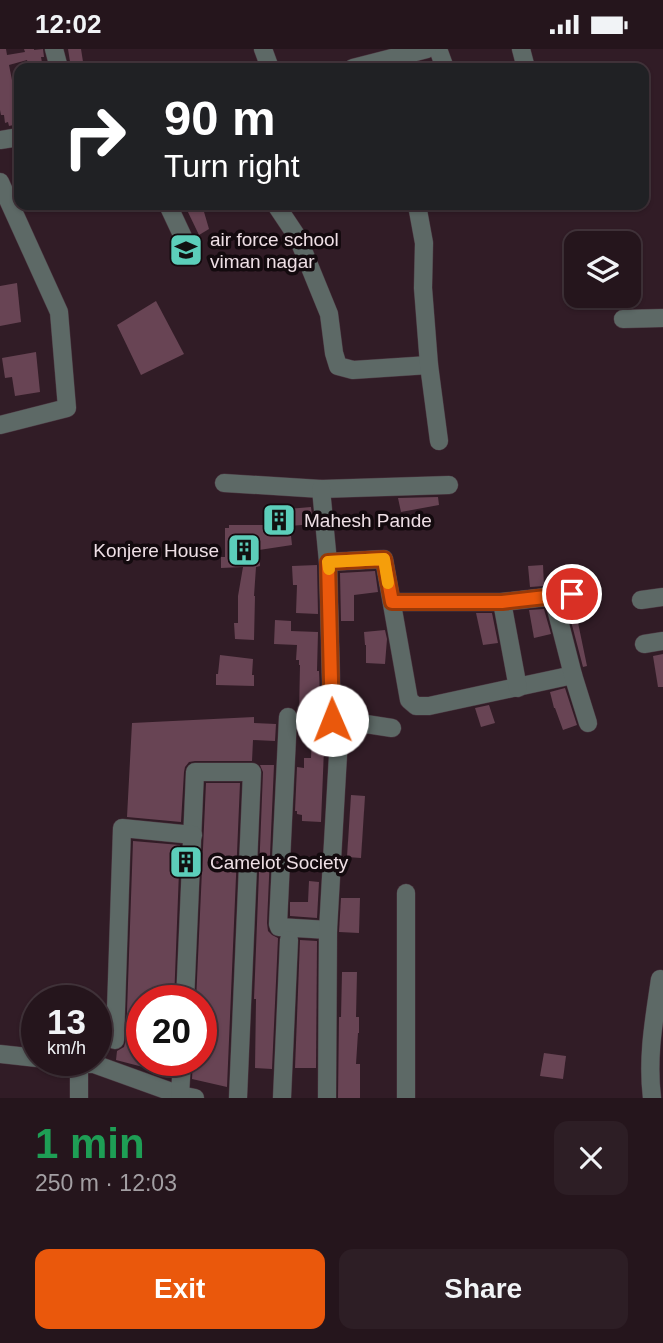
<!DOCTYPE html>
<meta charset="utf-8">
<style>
:root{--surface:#25151c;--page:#2d1e25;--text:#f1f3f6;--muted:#a39fa3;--line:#42343b;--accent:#ea580c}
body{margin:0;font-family:Helvetica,sans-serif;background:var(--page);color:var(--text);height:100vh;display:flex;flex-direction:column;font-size:26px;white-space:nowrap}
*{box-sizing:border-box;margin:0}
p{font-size:23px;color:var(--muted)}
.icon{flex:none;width:38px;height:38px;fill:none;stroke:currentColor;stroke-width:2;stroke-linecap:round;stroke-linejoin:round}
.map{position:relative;height:1049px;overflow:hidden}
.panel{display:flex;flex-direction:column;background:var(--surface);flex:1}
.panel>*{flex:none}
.hud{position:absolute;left:14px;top:14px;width:635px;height:147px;border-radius:14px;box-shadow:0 2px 5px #0004,0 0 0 2px var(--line);background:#202124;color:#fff;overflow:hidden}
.fabs{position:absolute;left:564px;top:182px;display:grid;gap:14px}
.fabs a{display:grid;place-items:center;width:77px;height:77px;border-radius:14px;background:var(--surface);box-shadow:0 2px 5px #0004,0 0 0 2px var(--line);font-size:35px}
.speed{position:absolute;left:21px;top:936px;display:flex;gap:14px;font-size:35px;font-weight:700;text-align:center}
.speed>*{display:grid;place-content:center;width:91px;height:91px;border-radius:50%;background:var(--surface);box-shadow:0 2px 5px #0004,0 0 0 2px var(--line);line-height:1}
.speed small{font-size:18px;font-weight:400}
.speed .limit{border:10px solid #d22;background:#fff;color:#111}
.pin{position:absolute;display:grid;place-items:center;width:60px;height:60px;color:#fff;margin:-30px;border:4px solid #fff;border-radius:50%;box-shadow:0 2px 7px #0007}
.me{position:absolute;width:77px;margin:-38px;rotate:359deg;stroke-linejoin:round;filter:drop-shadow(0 0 5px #0008)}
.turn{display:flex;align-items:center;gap:24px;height:147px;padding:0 35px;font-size:32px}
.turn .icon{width:91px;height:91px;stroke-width:2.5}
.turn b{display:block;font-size:49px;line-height:60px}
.round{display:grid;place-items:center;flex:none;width:74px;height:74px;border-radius:14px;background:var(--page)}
.headline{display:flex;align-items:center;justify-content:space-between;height:119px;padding:0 35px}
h1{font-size:42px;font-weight:600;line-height:52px;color:#1e9e55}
.cta{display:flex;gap:14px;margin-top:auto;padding:14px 35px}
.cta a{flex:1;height:80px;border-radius:14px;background:var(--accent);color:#fff;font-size:28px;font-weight:600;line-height:80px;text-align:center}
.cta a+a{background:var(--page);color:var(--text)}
.status{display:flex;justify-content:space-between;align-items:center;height:49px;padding:0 35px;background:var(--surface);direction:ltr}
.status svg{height:19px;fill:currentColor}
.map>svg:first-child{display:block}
</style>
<div class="status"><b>12:02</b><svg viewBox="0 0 49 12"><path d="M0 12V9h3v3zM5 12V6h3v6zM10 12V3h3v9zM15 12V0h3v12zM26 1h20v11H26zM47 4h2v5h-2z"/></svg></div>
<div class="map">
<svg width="663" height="1049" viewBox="0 0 663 1049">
<rect width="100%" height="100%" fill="#311c26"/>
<g fill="#684454">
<polygon points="0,0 6,0 7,6 25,3 24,0 34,0 34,1 43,0 44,8 41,8 43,19 29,19 27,11 9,16 19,66 17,67 18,75 9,77 8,73 5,74 4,66 1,66 0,61"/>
<polygon points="68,0 81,0 84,19 71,19"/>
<polygon points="191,156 202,156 209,180 199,186 186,159"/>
<polygon points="17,234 21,273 0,277 0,237"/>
<polygon points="156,252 184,305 141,326 117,276"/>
<polygon points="36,303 40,343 15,347 12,328 5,329 2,309"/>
<polygon points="438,448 439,456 401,463 398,449"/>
<polygon points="287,457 288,460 311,458 313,475 290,477 292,496 259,501 260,517 256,518 254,547 255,547 254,591 235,590 234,574 238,574 238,547 243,518 221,519 221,508 225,508 225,479 229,479 229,476 269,476 267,458"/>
<polygon points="317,516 318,565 296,564 297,536 293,536 292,517"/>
<polygon points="543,516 544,537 530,538 528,517"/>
<polygon points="375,522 378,543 354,546 354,572 341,572 340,524"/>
<polygon points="583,555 584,563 576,564 587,617 583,618 567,557"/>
<polygon points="544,560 551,585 534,589 529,561"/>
<polygon points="476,564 492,564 498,594 483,596"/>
<polygon points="275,571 291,572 291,582 318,583 317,622 319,622 321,671 323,677 328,681 327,700 324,700 321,773 302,772 302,766 297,765 297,762 295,762 297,718 304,719 304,709 311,709 313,665 299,665 300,616 299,616 299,611 296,611 297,596 274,595"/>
<polygon points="385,581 387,590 385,615 366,614 366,596 365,596 364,583"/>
<polygon points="663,605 663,638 658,638 653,607"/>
<polygon points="220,606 253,610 252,626 254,626 254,637 216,636 216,625 218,625"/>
<polygon points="565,639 577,676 563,681 555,659 554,659 550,643"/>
<polygon points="489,656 495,674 481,678 475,659"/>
<polygon points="254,668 254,674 276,675 275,692 253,691 252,712 195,712 189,713 185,718 184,723 181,773 127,768 132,674"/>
<polygon points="260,716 274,716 267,874 268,882 272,886 278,889 272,1020 255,1019 256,950 254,950 263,723"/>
<polygon points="206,734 240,734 227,1038 192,1030 193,1012 201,1012 201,952 196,952"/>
<polygon points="351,746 365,747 361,809 347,808"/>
<polygon points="133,792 180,796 174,952 142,952 142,1012 171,1012 170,1025 116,1011 117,1002 124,998 126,991"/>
<polygon points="309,832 319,833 317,869 290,867 290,853 308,853"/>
<polygon points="341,849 360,849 359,884 339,883"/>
<polygon points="300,891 317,892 316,1019 295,1019"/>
<polygon points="342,923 357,923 356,968 359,968 359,984 358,984 356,1015 360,1015 360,1049 338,1049 339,968 341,968"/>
<polygon points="544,1004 566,1007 563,1030 540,1027"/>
</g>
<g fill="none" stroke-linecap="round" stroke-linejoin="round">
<defs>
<g id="minor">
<polyline points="54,0 59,19"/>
<polyline points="263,0 270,19"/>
<polyline points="438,0 445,19"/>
<polyline points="521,0 526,19"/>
<polyline points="353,19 427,0"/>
<polyline points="0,91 19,88"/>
<polyline points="0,133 59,263 67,359 0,376"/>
<polyline points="168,156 183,188"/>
<polyline points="276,156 298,189 329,265 334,304 338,317 353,321 429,316"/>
<polyline points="417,156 424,194 423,239 429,316 439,392"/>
<polyline points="623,270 663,269"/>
<polyline points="224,434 321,440 449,436"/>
<polyline points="321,440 328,513 332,671"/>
<polyline points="328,513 384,510 409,651 416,657 429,657 573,626"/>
<polyline points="553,548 573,626 588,674"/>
<polyline points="641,551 663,548"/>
<polyline points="392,553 502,553 591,543"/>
<polyline points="502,553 518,639"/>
<polyline points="644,595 663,592"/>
<polyline points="288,668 278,875 279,878 328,881"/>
<polyline points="185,952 195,723 252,723 238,1049"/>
<polyline points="115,991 122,779 193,786"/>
<polyline points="0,1005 37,1009"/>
<polyline points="54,1012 79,1019"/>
<polyline points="79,1019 86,1015 94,1015 180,1046 195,1049"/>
<polyline points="180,1046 182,1012"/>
<polyline points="79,1049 79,1019"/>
<polyline points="282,1049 289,891"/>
<polyline points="327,1049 328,881 340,671 392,679"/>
<polyline points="406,1049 406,844"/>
<path d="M652 1049C647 1008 654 971 660 930"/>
</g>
</defs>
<use href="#minor" stroke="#4b3741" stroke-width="19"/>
<use href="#minor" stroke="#5d6966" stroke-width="18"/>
</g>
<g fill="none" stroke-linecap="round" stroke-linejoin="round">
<defs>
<polyline id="route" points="332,671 328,513 384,510 392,553 502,553 572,545"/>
</defs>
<use href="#route" stroke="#983908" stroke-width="18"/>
<use href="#route" stroke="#ea580c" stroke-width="12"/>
<polyline stroke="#f59e0b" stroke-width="12" points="329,520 328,513 384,510 388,534"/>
</g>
<defs>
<symbol id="school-square" viewBox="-11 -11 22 22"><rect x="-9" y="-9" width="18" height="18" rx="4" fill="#5cceba" stroke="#130a0e"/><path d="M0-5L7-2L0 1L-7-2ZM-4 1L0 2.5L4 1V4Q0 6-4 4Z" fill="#111"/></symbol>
<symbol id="building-square" viewBox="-11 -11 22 22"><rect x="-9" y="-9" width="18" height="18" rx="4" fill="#5cceba" stroke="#130a0e"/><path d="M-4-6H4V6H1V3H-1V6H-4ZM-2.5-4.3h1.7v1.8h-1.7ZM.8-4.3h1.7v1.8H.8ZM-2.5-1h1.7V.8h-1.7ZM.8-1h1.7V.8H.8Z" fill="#111"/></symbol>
</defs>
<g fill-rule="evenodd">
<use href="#school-square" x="167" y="182" width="38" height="38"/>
<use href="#building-square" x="260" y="452" width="38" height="38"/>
<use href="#building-square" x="225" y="482" width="38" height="38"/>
<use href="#building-square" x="167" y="794" width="38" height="38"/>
</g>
<g text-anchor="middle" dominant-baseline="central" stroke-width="7" stroke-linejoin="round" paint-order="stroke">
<g font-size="19" fill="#eedfe5" stroke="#130a0e" text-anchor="start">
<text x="210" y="190">air force school<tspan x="210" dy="22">viman nagar</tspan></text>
<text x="304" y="471">Mahesh Pande</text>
<text x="219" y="501" text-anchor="end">Konjere House</text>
<text x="210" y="813">Camelot Society</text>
</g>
</g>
</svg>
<div class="fabs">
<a><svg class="icon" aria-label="layers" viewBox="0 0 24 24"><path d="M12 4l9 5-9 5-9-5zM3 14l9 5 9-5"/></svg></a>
</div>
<div class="speed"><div>13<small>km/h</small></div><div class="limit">20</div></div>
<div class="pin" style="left:572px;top:545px;background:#d93025"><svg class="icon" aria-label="arrive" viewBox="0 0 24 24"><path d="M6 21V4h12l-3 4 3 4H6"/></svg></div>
<svg class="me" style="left:332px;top:671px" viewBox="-20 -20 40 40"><circle r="19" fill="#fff"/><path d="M0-13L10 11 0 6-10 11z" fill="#ea580c"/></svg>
<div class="hud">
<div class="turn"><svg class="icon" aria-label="right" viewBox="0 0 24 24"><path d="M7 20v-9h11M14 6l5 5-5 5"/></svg><div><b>90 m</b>Turn right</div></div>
</div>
</div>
<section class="panel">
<div class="headline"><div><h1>1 min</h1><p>250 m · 12:03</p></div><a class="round"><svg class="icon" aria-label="close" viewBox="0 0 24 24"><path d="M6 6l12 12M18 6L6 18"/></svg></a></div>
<div class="cta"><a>Exit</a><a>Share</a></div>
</section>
